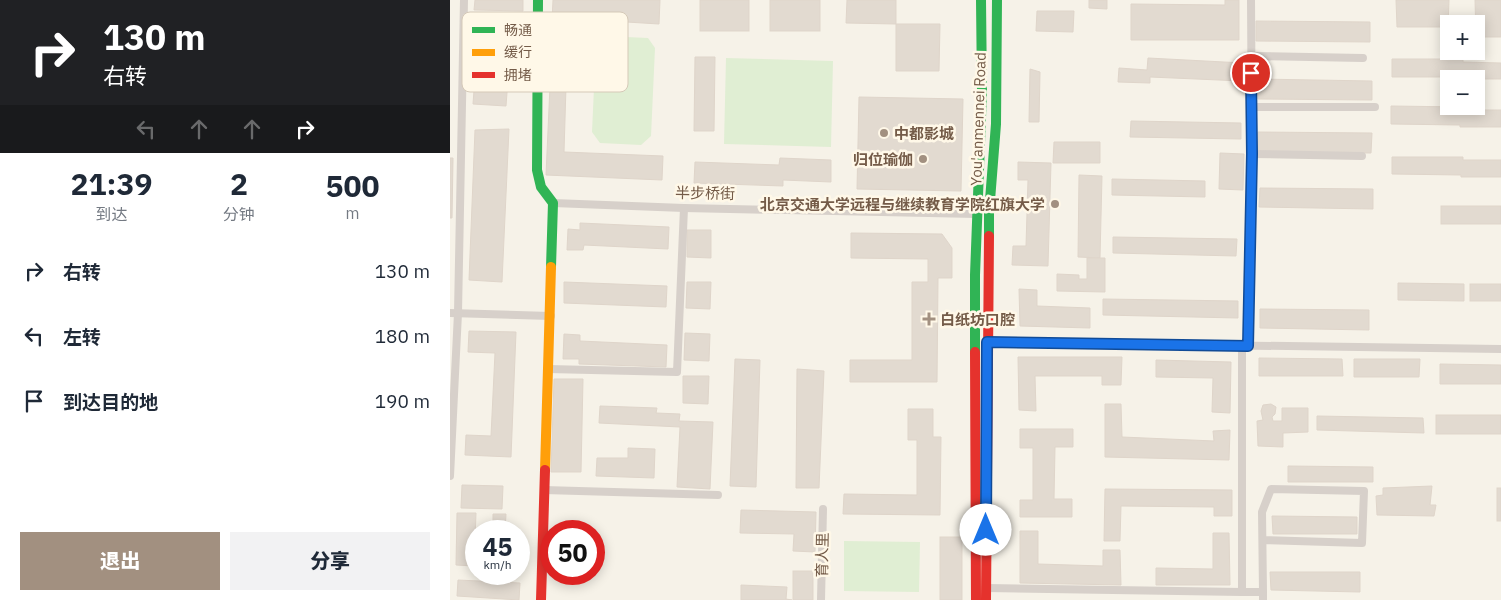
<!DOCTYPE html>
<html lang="zh">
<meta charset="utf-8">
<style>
:root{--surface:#fff;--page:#f2f2f3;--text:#1f2937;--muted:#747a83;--accent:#a29080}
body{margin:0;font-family:"IBM Plex Sans","Noto Sans SC",sans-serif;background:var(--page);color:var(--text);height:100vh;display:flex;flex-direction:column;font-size:19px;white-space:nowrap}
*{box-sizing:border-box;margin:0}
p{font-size:16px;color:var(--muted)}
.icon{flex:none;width:28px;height:28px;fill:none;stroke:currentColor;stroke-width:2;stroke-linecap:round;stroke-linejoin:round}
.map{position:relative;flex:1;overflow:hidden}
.details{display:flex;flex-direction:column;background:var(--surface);width:450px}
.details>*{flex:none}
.guide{background:#202124;color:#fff;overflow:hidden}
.tools{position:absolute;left:990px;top:15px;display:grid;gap:10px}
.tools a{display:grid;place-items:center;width:45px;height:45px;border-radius:0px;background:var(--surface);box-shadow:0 2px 12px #0003;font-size:25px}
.speed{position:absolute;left:15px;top:520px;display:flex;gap:10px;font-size:25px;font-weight:700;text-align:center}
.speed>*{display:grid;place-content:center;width:65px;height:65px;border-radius:50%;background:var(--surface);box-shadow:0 2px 12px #0003;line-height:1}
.speed small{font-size:12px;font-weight:400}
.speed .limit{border:8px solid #d22;background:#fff;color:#111}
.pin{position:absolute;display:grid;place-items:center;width:42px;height:42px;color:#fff;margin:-21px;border:2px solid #fff;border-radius:50%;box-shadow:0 1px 5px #0007}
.me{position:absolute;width:55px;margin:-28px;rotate:0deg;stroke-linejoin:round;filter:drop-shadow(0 0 4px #0008)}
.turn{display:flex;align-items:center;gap:18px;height:105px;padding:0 20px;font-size:22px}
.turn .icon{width:65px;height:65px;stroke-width:2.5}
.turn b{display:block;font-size:35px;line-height:42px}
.lanes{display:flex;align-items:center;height:48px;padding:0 20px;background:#0003;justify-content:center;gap:25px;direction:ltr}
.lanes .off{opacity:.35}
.eta{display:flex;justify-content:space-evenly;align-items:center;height:85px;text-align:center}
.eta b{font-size:30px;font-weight:800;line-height:35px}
.button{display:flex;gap:10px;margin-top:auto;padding:10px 20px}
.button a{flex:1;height:58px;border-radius:0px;background:var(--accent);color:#fff;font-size:20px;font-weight:800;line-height:58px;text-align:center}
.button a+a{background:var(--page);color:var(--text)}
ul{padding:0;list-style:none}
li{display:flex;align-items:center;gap:15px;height:65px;padding:0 20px}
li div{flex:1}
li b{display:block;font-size:19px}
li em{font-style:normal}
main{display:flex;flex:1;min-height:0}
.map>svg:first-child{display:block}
</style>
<main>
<section class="details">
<div class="guide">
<div class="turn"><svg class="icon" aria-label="right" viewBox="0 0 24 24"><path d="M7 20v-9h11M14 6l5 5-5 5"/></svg><div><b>130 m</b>右转</div></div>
<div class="lanes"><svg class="icon off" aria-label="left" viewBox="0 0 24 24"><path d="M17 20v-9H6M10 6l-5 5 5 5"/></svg><svg class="icon off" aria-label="ahead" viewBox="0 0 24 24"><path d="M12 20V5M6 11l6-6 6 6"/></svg><svg class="icon off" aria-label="ahead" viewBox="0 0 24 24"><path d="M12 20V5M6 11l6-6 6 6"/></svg><svg class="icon" aria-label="right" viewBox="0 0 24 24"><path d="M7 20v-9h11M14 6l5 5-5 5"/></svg></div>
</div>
<div class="eta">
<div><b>21:39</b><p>到达</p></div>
<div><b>2</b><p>分钟</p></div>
<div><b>500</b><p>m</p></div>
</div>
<ul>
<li><svg class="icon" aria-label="right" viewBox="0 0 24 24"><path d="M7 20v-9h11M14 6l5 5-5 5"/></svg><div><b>右转</b></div><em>130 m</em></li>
<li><svg class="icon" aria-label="left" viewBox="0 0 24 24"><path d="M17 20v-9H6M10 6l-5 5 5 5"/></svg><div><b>左转</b></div><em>180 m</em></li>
<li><svg class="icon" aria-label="arrive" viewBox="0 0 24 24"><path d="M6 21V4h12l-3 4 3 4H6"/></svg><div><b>到达目的地</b></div><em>190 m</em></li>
</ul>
<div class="button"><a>退出</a><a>分享</a></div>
</section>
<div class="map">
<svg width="1051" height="600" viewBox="0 0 1051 600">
<rect width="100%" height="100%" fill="#f6f2e8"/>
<g fill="#e0eed3">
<polygon points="153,36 198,38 205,48 201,136 191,145 150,143 142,132 146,44"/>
<polygon points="276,58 383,61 381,147 274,144"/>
<polygon points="394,541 470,542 469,592 394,591"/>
</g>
<g fill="#e2dad0" stroke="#dfd5ca">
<polygon points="25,0 73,0 73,11 24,10"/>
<polygon points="103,0 210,0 209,24 128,19 126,63 100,62"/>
<rect x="250" y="0" width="49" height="31"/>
<rect x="320" y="0" width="50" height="31"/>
<polygon points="397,0 446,0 446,24 396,23"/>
<polygon points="639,0 657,0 657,9 639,8"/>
<polygon points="775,0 789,0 789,40 681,40 681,4 775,5"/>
<polygon points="946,0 999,0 998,27 947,27"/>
<polygon points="1025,0 1051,0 1051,37 1026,37"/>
<polygon points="587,11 624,11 623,32 586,31"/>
<polygon points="806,21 920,22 920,42 806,41"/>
<polygon points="446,24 490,24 489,71 446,71"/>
<polygon points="27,50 60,52 56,106 23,104"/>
<polygon points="245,57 265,57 264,131 244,131"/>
<polygon points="698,58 793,63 792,81 700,77 700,83 668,82 669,68 697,70"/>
<polygon points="942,59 1013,59 1013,62 1051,63 1051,79 1011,79 1011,77 942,77"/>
<polygon points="580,69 590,72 589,122 579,122"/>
<polygon points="808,79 922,81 922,100 808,99"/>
<polygon points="100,86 116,86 114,152 213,156 212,180 96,175"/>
<polygon points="409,97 513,99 511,191 407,189"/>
<polygon points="941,106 1012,107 1012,110 1051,110 1051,127 1010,127 1010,125 941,124"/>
<polygon points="681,121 791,123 791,139 680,137"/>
<polygon points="59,129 52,282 19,280 25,130"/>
<polygon points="808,132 922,133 921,153 808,152"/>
<polygon points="604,142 650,142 650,163 603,163"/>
<polygon points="770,153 794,154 793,190 769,189"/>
<polygon points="942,157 1013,157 1013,160 1051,160 1051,177 1011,177 1011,175 942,174"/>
<polygon points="0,158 3,158 2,218 0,218"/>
<polygon points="330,158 381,160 381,182 333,180 333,186 244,183 245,162 329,165"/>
<polygon points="568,162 601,163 598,266 562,265 563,246 576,246 578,180 568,180"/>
<polygon points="629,175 652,176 650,258 628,257"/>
<polygon points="662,179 755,181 755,197 662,195"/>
<polygon points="810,188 923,189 923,209 809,207"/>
<rect x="991" y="206" width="60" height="18"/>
<polygon points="130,223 219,227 218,249 134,245 133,250 117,250 118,229 130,230"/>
<polygon points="237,230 261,230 261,258 237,257"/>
<polygon points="401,233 492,234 502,248 502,278 488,278 487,382 400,382 400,360 462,360 462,282 478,282 478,259 401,258"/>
<polygon points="663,237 787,239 786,256 663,253"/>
<polygon points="637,258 655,258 655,292 607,291 607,274 629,275 629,279 637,279"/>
<polygon points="114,282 217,286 216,307 114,303"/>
<polygon points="237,282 261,282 260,309 236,308"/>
<polygon points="948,283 1014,284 1014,301 948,300"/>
<rect x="1020" y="284" width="31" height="17"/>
<polygon points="569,289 587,290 587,306 640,308 640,328 570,326"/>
<polygon points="653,299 788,301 788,318 653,315"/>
<polygon points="810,309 919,310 919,330 810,328"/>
<polygon points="19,331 66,332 61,457 15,455 16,435 41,436 45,353 18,352"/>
<polygon points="235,333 260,334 259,361 234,360"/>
<polygon points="114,334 130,335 130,341 217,345 216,367 129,364 129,359 113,359"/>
<polygon points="568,357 672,357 671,385 652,385 652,376 585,376 586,411 569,410"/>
<polygon points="809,358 892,359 893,376 809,376"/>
<polygon points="285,359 310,360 306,487 280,486"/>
<polygon points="904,359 970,359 969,377 904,377"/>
<polygon points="706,360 781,362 780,413 762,412 763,378 706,377"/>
<polygon points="990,364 1051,365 1051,384 990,384"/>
<polygon points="347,369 374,371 369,488 346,488"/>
<polygon points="233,376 259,376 258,404 233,403"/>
<polygon points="104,379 133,379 131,472 101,472"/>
<polygon points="655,404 671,404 672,437 764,441 763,431 780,430 779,460 655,457"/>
<polygon points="821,404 826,407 825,414 822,417 823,421 832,421 832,408 858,408 858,432 833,433 833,447 808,446 807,421 813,420 811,411 813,405"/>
<polygon points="150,406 207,408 206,413 230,414 229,421 263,422 260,489 227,487 230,427 149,423"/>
<polygon points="458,409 483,409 483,437 491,437 490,515 393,514 394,494 467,495 467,440 458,440"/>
<rect x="986" y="415" width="65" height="19"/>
<polygon points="867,416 973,418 974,433 867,430"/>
<polygon points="570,429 623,429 623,447 605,447 604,499 622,499 622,517 570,517 570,500 583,500 583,448 570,448"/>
<polygon points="178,448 205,449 204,478 146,476 147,458 178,458"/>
<polygon points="838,466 923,467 923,482 838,482"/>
<polygon points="12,485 53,486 52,509 11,508"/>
<polygon points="982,486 980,505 986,505 984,516 927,515 926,496 933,495 933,488"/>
<rect x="1047" y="488" width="4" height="33"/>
<polygon points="655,489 782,490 782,516 764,516 764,507 671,506 670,541 654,541"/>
<polygon points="291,510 366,512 365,552 343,551 344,534 290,533"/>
<polygon points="7,513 26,513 24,566 6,565"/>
<polygon points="43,514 56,514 55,531 43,531"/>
<polygon points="822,516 907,517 907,534 823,534"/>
<polygon points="570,531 588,531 588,564 653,566 653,550 670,550 671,585 570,583"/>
<polygon points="763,533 779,533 780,585 706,585 706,568 763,569"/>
<rect x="490" y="537" width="22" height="63"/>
<rect x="343" y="571" width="20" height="29"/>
<polygon points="820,572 910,572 910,592 821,590"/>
<polygon points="8,580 70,583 69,600 7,596"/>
<polygon points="291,585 337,587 336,599 342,600 291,600"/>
</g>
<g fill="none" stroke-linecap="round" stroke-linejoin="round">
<g stroke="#d7d0ca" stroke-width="8">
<polyline points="801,56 913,58"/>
<polyline points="801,107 925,107"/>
<polyline points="802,154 912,156"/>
<polyline points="103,203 234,208 526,214"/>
<polyline points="0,313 101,316"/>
<polyline points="537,342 1051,349"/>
<polyline points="792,346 792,592 813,592 813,600"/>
<polyline points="798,346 802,154 801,0"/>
<polyline points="98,369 227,372 234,208"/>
<polyline points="0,476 8,313 14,0"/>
<polyline points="94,490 268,495"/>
<polyline points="813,540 912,543 914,491 821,489 812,512 813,592"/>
<polyline points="536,588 792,592"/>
<polyline points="371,600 373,509"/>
</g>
<g stroke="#30b455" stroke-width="10">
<polyline points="88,0 87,170 91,187 103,203 101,267"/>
<polyline points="539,236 539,213 546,124 547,0"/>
<polyline points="525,352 525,275 532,91 531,0"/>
</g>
<polyline stroke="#ff9f0a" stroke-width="10" points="95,470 101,267"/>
<g stroke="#e5322d" stroke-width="10">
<polyline points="525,352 526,600"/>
<polyline points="91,600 95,470"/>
<polyline points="536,600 539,236"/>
</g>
</g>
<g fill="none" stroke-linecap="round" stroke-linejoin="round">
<defs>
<polyline id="route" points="536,530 537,342 798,346 802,154 801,73"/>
</defs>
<use href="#route" stroke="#114b97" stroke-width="12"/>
<use href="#route" stroke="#1a73e8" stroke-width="9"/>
</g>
<g fill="#a29080" stroke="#fff8e8" stroke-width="2">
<circle cx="434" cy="133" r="5"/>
<circle cx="473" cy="159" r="5"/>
<circle cx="605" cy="204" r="5"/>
<path d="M476.5 311.5h5v5h5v5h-5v5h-5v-5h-5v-5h5z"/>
</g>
<g text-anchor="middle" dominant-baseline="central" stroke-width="5" stroke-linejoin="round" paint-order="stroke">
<g font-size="15" fill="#745b48" stroke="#fff8e8">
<text transform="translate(528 119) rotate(-88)">You'anmennei Road</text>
<text transform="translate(255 193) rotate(1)">半步桥街</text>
<text transform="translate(372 555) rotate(-89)">育人里</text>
</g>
<g font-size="15" font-weight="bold" fill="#745b48" stroke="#fff8e8" text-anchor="start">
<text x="444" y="133">中都影城</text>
<text x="463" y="159" text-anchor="end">归位瑜伽</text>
<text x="595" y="204" text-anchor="end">北京交通大学远程与继续教育学院红旗大学</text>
<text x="490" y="319">白纸坊口腔</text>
</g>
</g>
<rect x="12" y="12" width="166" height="80" rx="8" fill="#fff8e8" stroke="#d5c9b8" stroke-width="1"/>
<rect x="22" y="27" width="23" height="6" fill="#30b455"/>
<rect x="22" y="49" width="23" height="7" fill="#ff9f0a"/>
<rect x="22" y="72" width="23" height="6" fill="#e5322d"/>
<g font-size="14" fill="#745b48">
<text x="54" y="35">畅通</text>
<text x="54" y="57">缓行</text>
<text x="54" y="80">拥堵</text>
</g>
</svg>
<div class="tools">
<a>+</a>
<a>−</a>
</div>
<div class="speed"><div>45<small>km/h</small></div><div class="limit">50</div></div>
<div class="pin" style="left:801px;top:73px;background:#d93025"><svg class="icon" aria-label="arrive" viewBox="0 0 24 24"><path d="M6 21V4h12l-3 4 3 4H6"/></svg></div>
<svg class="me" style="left:536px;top:530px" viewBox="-20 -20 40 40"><circle r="19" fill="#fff"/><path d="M0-13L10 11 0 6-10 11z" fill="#1a73e8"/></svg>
</div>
</main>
